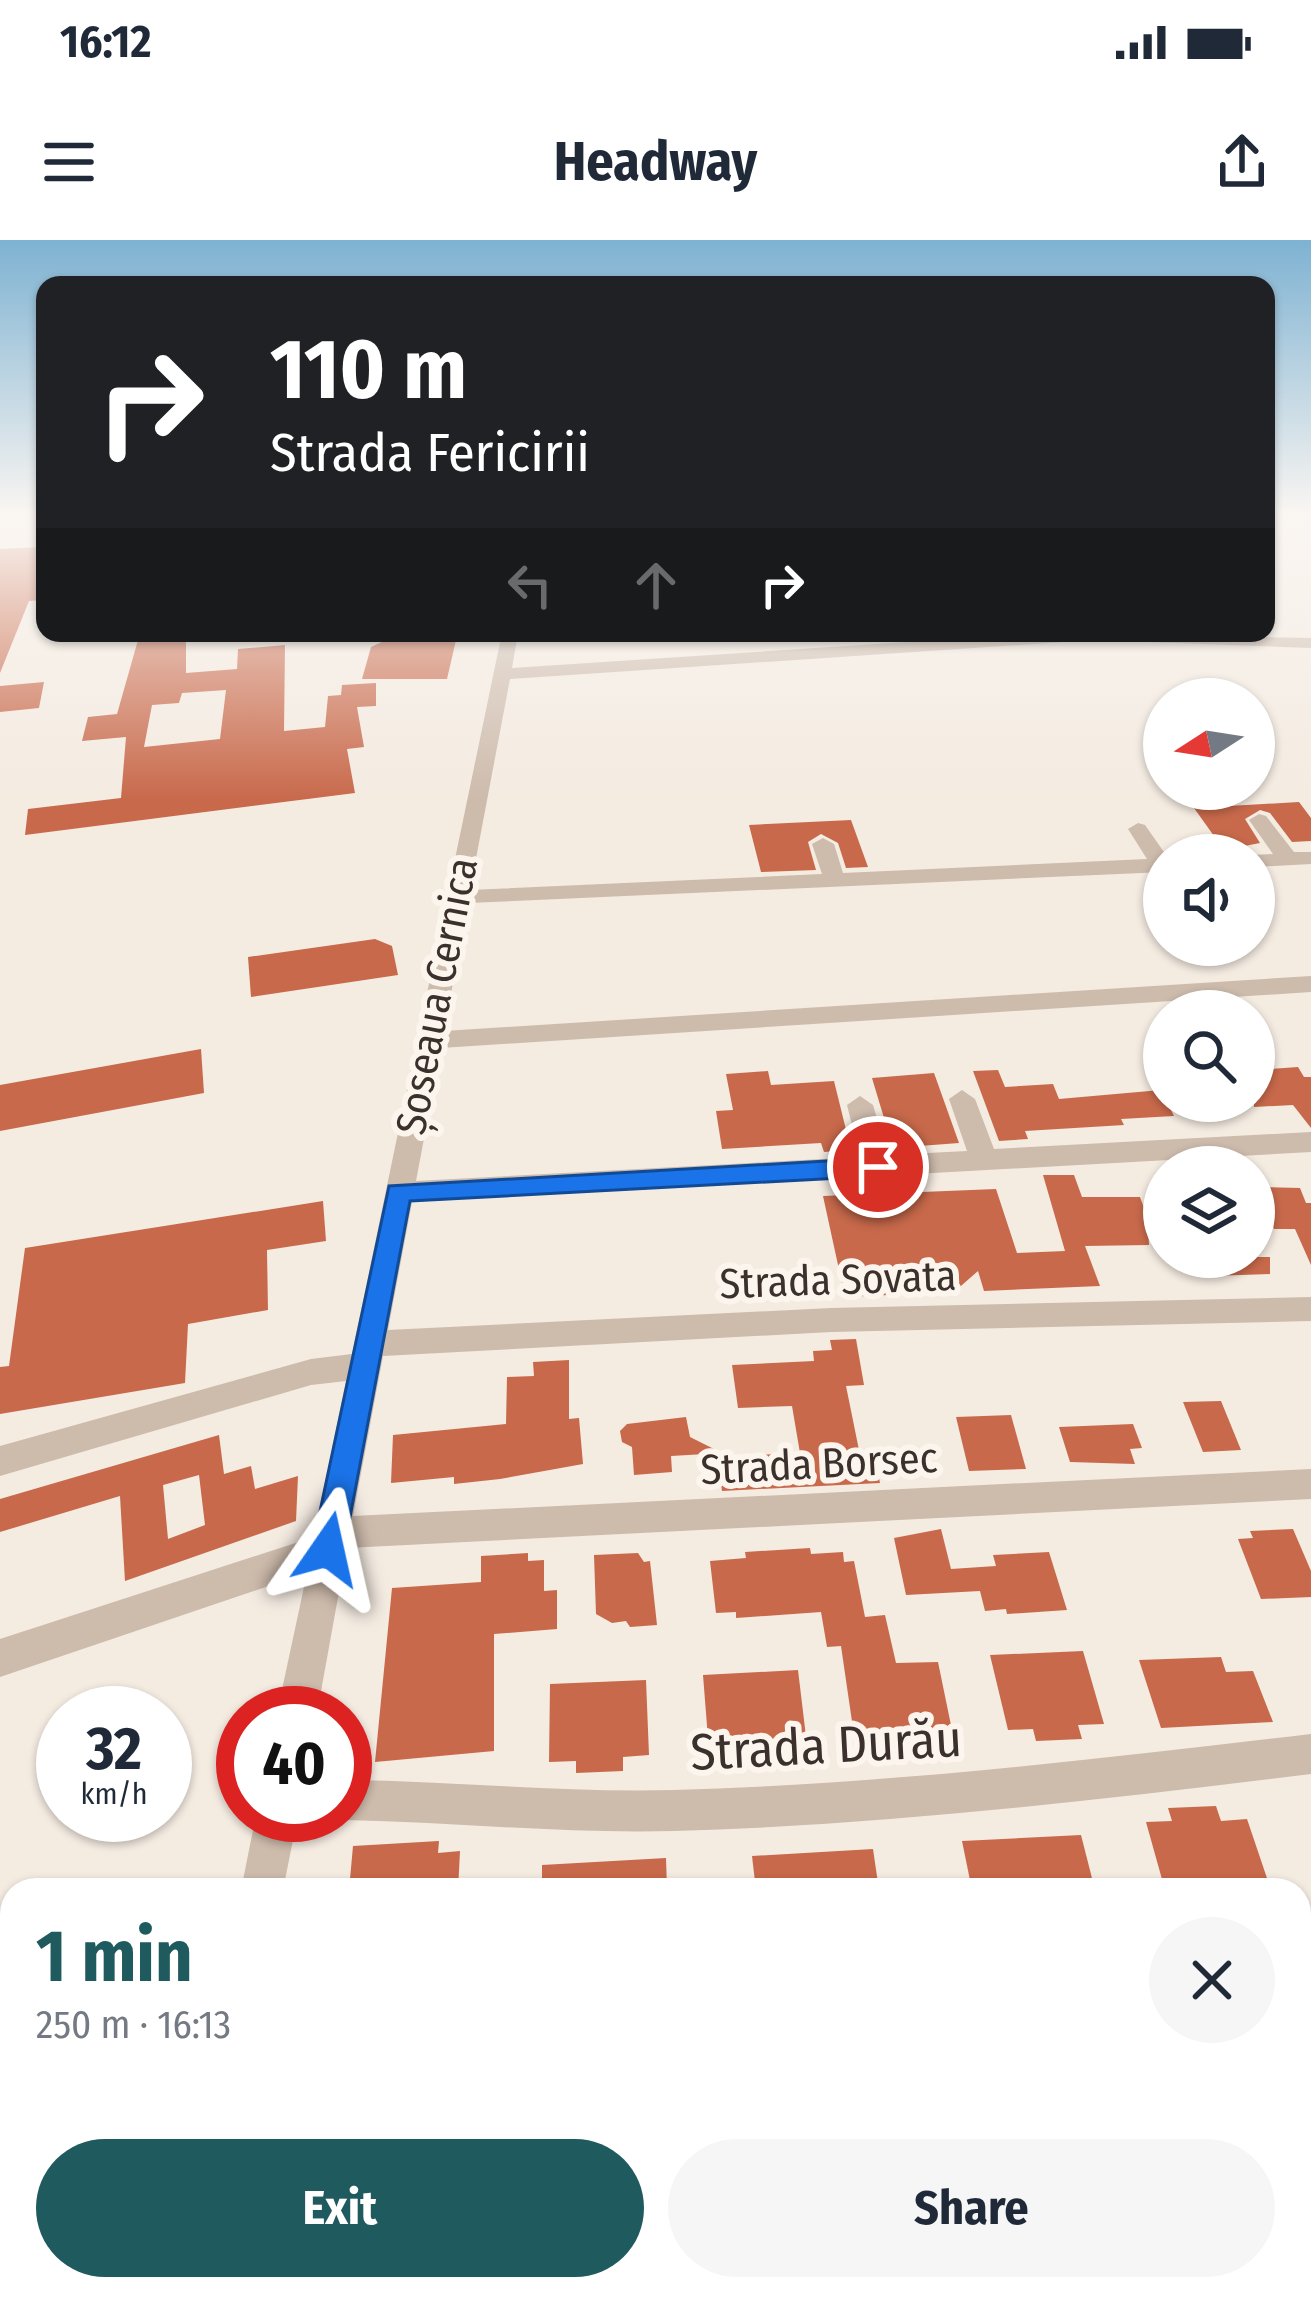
<!DOCTYPE html>
<meta charset="utf-8">
<style>
:root{--surface:#fff;--page:#f6f6f7;--text:#1f2937;--muted:#747a83;--accent:#1f5a5e}
body{margin:0;font-family:"Fira Sans Condensed",sans-serif;background:var(--page);color:var(--text);height:100vh;display:flex;flex-direction:column;font-size:45px;white-space:nowrap}
*{box-sizing:border-box;margin:0}
p{font-size:39px;color:var(--muted)}
.icon{flex:none;width:66px;height:66px;fill:none;stroke:currentColor;stroke-width:2;stroke-linecap:round;stroke-linejoin:round}
.map{position:relative;flex:1;overflow:hidden}
.side{position:absolute;left:0px;top:1638px;width:1311px;height:423px;display:flex;flex-direction:column;background:var(--surface);border-radius:36px 36px 0 0;box-shadow:0 3px 9px #0004}
.side>*{flex:none}
.banner{position:absolute;left:36px;top:36px;width:1239px;height:366px;border-radius:24px;box-shadow:0 3px 9px #0004;background:#202124;color:#fff;overflow:hidden}
.needle{width:78px;rotate:258deg}
.controls{position:absolute;left:1143px;top:438px;display:grid;gap:24px}
.controls a{display:grid;place-items:center;width:132px;height:132px;border-radius:50%;background:var(--surface);box-shadow:0 3px 9px #0004;font-size:60px}
.speed{position:absolute;left:36px;top:1446px;display:flex;gap:24px;font-size:60px;font-weight:700;text-align:center}
.speed>*{display:grid;place-content:center;width:156px;height:156px;border-radius:50%;background:var(--surface);box-shadow:0 3px 9px #0004;line-height:1}
.speed small{font-size:30px;font-weight:400}
.speed .limit{border:18px solid #d22;background:#fff;color:#111}
.pin{position:absolute;display:grid;place-items:center;width:102px;height:102px;color:#fff;margin:-51px;border:6px solid #fff;border-radius:50%;box-shadow:0 3px 12px #0007}
.me{position:absolute;width:132px;margin:-66px;rotate:11deg;stroke-linejoin:round;filter:drop-shadow(0 0 9px #0008)}
.turn{display:flex;align-items:center;gap:42px;height:252px;padding:0 36px;font-size:54px}
.turn .icon{width:156px;height:156px;stroke-width:2.5}
.turn b{display:block;font-size:84px;line-height:102px}
.lanes{display:flex;align-items:center;height:114px;padding:0 36px;background:#0003;justify-content:center;gap:60px;direction:ltr}
.lanes .off{opacity:.35}
.round{display:grid;place-items:center;flex:none;width:126px;height:126px;border-radius:63px;background:var(--page)}
.headline{display:flex;align-items:center;justify-content:space-between;height:204px;padding:0 36px}
h1{font-size:72px;font-weight:700;line-height:90px;color:var(--accent)}
.action{display:flex;gap:24px;margin-top:auto;padding:24px 36px}
.action a{flex:1;height:138px;border-radius:72px;background:var(--accent);color:#fff;font-size:48px;font-weight:700;line-height:138px;text-align:center}
.action a+a{background:var(--page);color:var(--text)}
.status{display:flex;justify-content:space-between;align-items:center;height:84px;padding:0 60px;background:var(--surface);direction:ltr}
.status svg{height:33px;fill:currentColor}
header{display:flex;justify-content:space-between;align-items:center;height:156px;padding:0 36px;background:var(--surface);font-size:54px;font-weight:700}
.map>svg:first-child{display:block}
</style>
<div class="status"><b>16:12</b><svg viewBox="0 0 49 12"><path d="M0 12V9h3v3zM5 12V6h3v6zM10 12V3h3v9zM15 12V0h3v12zM26 1h20v11H26zM47 4h2v5h-2z"/></svg></div>
<header><svg class="icon" aria-label="menu" viewBox="0 0 24 24"><path d="M4 6h16M4 12h16M4 18h16"/></svg>Headway<svg class="icon" aria-label="share" viewBox="0 0 24 24"><path d="M12 15V3M7 8l5-5 5 5M5 13v7h14v-7"/></svg></header>
<div class="map">
<svg width="1311" height="2060" viewBox="0 0 1311 2060">
<rect width="100%" height="100%" fill="#f4ebe1"/>
<g fill="#c8694b" fill-rule="evenodd">
<polygon points="45,307 45,360 29,361 0,433 0,309"/>
<path d="M140 393H186V433L237 429 238 409 285 405 284 491 325 487 328 456 341 455 342 445 376 443V466L357 467 364 507 347 509 355 553 25 595 28 569 121 558 126 497 82 501 88 477 117 474ZM226 450 220 499 144 507 152 465 179 463 182 453Z"/>
<polygon points="456,400 447,439 362,439 371,407 384,401"/>
<polygon points="44,442 39,468 0,472 0,446"/>
<polygon points="1299,562 1311,578 1311,601 1292,602 1270,573 1260,570 1245,579 1260,603 1224,610 1194,568"/>
<polygon points="851,580 868,627 846,628 838,603 821,594 808,602 816,630 761,632 749,585"/>
<polygon points="375,699 392,706 398,735 251,757 248,717"/>
<polygon points="201,809 204,853 0,891 0,845"/>
<polygon points="1298,827 1304,837 1311,837 1311,888 1293,865 1254,867 1254,830"/>
<polygon points="998,830 1005,847 1053,844 1059,859 1161,850 1174,876 1121,879 1124,885 1025,891 1028,899 999,901 973,831"/>
<polygon points="768,831 771,845 834,841 851,910 824,912 821,903 722,909 716,871 733,870 726,834"/>
<polygon points="934,833 959,903 893,908 872,838"/>
<polygon points="1043,935 1074,935 1082,957 1140,957 1152,989 1148,989 1149,1005 1085,1006 1100,1046 984,1051 978,1031 954,1052 845,1057 823,956 996,949 1017,1013 1065,1011"/>
<polygon points="1257,947 1300,948 1306,963 1311,963 1311,1025 1295,989 1274,989"/>
<polygon points="323,961 326,1001 267,1010 268,1070 188,1084 185,1143 0,1174 0,1127 9,1126 25,1008"/>
<polygon points="1204,1017 1270,1017 1270,1034 1212,1036"/>
<polygon points="856,1099 864,1145 846,1146 860,1215 874,1214 880,1243 722,1251 718,1217 800,1213 792,1166 738,1168 732,1125 814,1121 813,1111 832,1110 830,1100"/>
<polygon points="569,1120 569,1179 579,1178 583,1224 500,1239 454,1244 454,1237 391,1243 393,1195 506,1184 507,1137 534,1136 533,1122"/>
<polygon points="1221,1161 1241,1210 1203,1212 1183,1162"/>
<polygon points="1011,1175 1026,1229 969,1231 956,1177"/>
<polygon points="686,1177 690,1197 722,1213 671,1216 672,1232 634,1235 632,1207 622,1202 620,1191 627,1184"/>
<polygon points="1133,1184 1142,1208 1130,1209 1135,1224 1070,1222 1059,1187"/>
<path d="M219 1195 224 1234 251 1226 255 1249 298 1236 296 1281 125 1341 120 1256 0 1292V1259ZM199 1235 205 1285 168 1299 163 1245Z"/>
<polygon points="941,1289 951,1329 996,1326 993,1315 1049,1312 1067,1370 1007,1374 1006,1369 985,1371 980,1351 906,1355 894,1298"/>
<polygon points="1293,1289 1311,1331 1311,1357 1261,1359 1238,1299 1253,1298 1250,1291"/>
<polygon points="810,1308 811,1314 843,1312 844,1322 854,1321 865,1377 885,1375 896,1423 938,1422 953,1495 927,1496 929,1511 883,1513 881,1500 855,1502 841,1406 827,1407 821,1372 736,1378 736,1372 716,1373 710,1321 746,1318 745,1312"/>
<polygon points="528,1313 528,1321 544,1320 544,1351 557,1350 557,1389 494,1394 494,1511 375,1522 392,1348 481,1342 481,1316"/>
<polygon points="638,1313 644,1322 650,1321 657,1385 630,1387 626,1381 612,1383 596,1374 594,1315"/>
<polygon points="1083,1411 1104,1484 1078,1485 1082,1499 1036,1501 1033,1489 1008,1490 990,1415"/>
<polygon points="1221,1417 1226,1432 1253,1431 1273,1482 1161,1488 1139,1420"/>
<polygon points="798,1430 807,1505 781,1506 783,1521 736,1523 735,1510 709,1511 703,1435"/>
<polygon points="646,1440 649,1515 623,1517 623,1531 576,1533 576,1521 549,1522 550,1444"/>
<polygon points="1216,1566 1221,1581 1247,1579 1271,1650 1165,1650 1146,1582 1172,1581 1168,1568"/>
<polygon points="1081,1595 1095,1650 972,1650 962,1601"/>
<polygon points="439,1601 438,1613 460,1611 458,1650 349,1650 353,1606"/>
<polygon points="873,1609 879,1650 756,1650 752,1616"/>
<polygon points="666,1618 667,1650 542,1650 542,1625"/>
</g>
<g fill="none" stroke-linecap="round" stroke-linejoin="round">
<g fill="#cdbbac" fill-rule="evenodd">
<polygon points="502,393 518,393 512,428 1046,393 1311,398 1311,408 1093,400 510,439 470,650 822,634 812,604 823,598 834,604 843,633 1147,619 1128,589 1138,583 1145,585 1166,615 1164,632 468,663 444,791 1311,736 1311,752 441,808 416,941 860,917 847,865 860,856 873,865 888,915 967,911 949,859 962,850 975,859 994,909 1311,892 1311,912 412,962 388,1090 831,1068 1311,1057 1311,1081 831,1092 383,1116 353,1276 1311,1229 1311,1259 347,1308 317,1473 277,1473 307,1333 0,1437 0,1399 314,1297 346,1141 311,1145 0,1236 0,1206 311,1119 352,1114"/>
<polygon points="1259,574 1266,576 1294,612 1311,612 1311,624 1254,627 1252,615 1273,614 1249,580"/>
<path d="M1311 1494V1534C1099 1560 887 1585 674 1591 564 1594 455 1582 345 1580L332 1575H345V1540C455 1541 564 1553 674 1550 887 1544 1099 1519 1311 1494Z"/>
<polygon points="256,1575 298,1575 283,1650 241,1650"/>
<polygon points="156,2049 206,2049 204,2060 152,2060"/>
</g>
</g>
<linearGradient id="sky" x2="0" y2="1"><stop stop-color="#7eb2d2"/><stop offset="0.49" stop-color="#faf6f2"/><stop offset="1" stop-color="#faf6f2" stop-opacity="0"/></linearGradient>
<rect width="1311" height="560" fill="url(#sky)"/>
<polygon fill="#1a73e8" stroke="#114b97" stroke-width="3" points="878,918 890,927 878,936 410,961 344,1309 340,1320 328,1324 317,1320 312,1309 389,946"/>
<g text-anchor="middle" dominant-baseline="central" stroke-width="12" stroke-linejoin="round" paint-order="stroke">
<g font-size="42" fill="#3b302b" stroke="#fbf5ee">
<text transform="translate(437 756) rotate(-79)">Șoseaua Cernica</text>
<text transform="translate(838 1040) rotate(-2)">Strada Sovata</text>
<text transform="translate(819 1224) rotate(-3)">Strada Borsec</text>
</g>
<g font-size="51" fill="#3b302b" stroke="#fbf5ee">
<text transform="translate(826 1506) rotate(-3)">Strada Durău</text>
</g>
</g>
</svg>
<div class="controls">
<a><svg class="needle" viewBox="-14 -14 28 28"><path d="M0-13l5 13h-10z" fill="#e53935"/><path d="M0 13l5-13h-10z" fill="#747a83"/></svg></a>
<a><svg class="icon" aria-label="sound" viewBox="0 0 24 24"><path d="M4 9h4l5-4v14l-5-4H4zM17 9q2 3 0 6"/></svg></a>
<a><svg class="icon" aria-label="search" viewBox="0 0 24 24"><circle cx="10" cy="10" r="6"/><path d="M15 15l6 6"/></svg></a>
<a><svg class="icon" aria-label="layers" viewBox="0 0 24 24"><path d="M12 4l9 5-9 5-9-5zM3 14l9 5 9-5"/></svg></a>
</div>
<div class="speed"><div>32<small>km/h</small></div><div class="limit">40</div></div>
<div class="pin" style="left:878px;top:927px;background:#d93025"><svg class="icon" aria-label="arrive" viewBox="0 0 24 24"><path d="M6 21V4h12l-3 4 3 4H6"/></svg></div>
<svg class="me" style="left:328px;top:1309px" viewBox="-20 -20 40 40"><path d="M0-17L14 15 0 8-14 15z" fill="#1a73e8" stroke="#fff" stroke-width="4"/></svg>
<div class="banner">
<div class="turn"><svg class="icon" aria-label="right" viewBox="0 0 24 24"><path d="M7 20v-9h11M14 6l5 5-5 5"/></svg><div><b>110 m</b>Strada Fericirii</div></div>
<div class="lanes"><svg class="icon off" aria-label="left" viewBox="0 0 24 24"><path d="M17 20v-9H6M10 6l-5 5 5 5"/></svg><svg class="icon off" aria-label="ahead" viewBox="0 0 24 24"><path d="M12 20V5M6 11l6-6 6 6"/></svg><svg class="icon" aria-label="right" viewBox="0 0 24 24"><path d="M7 20v-9h11M14 6l5 5-5 5"/></svg></div>
</div>
<section class="side">
<div class="headline"><div><h1>1 min</h1><p>250 m · 16:13</p></div><a class="round"><svg class="icon" aria-label="close" viewBox="0 0 24 24"><path d="M6 6l12 12M18 6L6 18"/></svg></a></div>
<div class="action"><a>Exit</a><a>Share</a></div>
</section>
</div>
